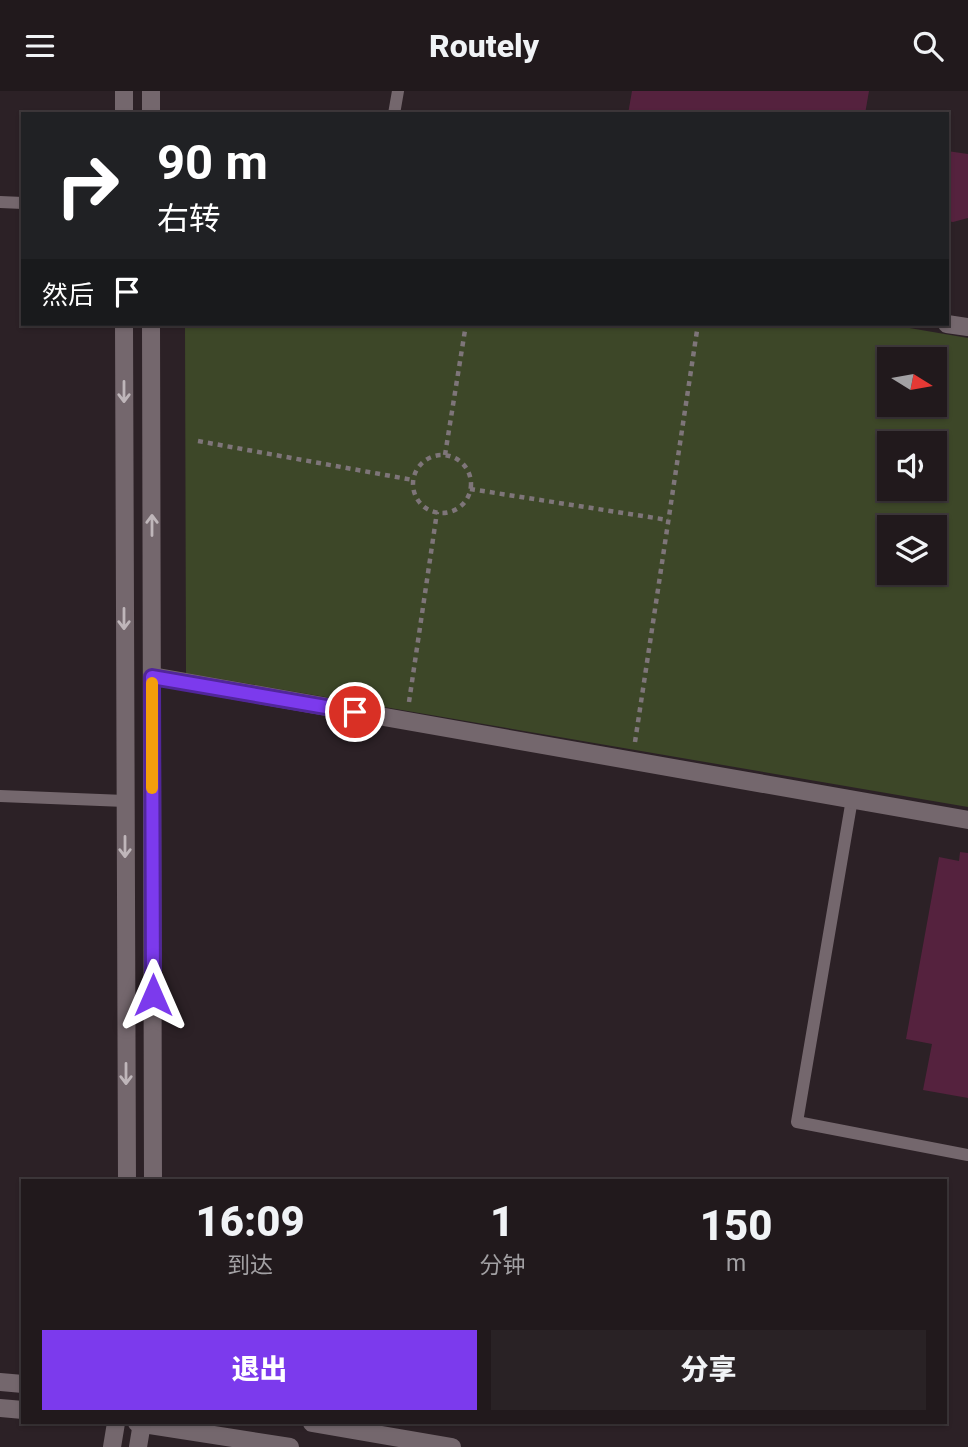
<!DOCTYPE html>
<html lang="zh">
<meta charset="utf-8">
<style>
:root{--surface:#21191c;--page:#292225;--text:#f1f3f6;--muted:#a2a0a3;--line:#3e383b;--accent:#7c3aed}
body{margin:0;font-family:Roboto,"Noto Sans SC",sans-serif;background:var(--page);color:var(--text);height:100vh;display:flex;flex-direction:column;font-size:26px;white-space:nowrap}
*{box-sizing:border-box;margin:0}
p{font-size:23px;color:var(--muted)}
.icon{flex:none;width:38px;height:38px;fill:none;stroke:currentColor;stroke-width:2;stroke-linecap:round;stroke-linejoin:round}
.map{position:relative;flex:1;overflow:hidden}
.panel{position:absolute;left:21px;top:1088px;width:926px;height:245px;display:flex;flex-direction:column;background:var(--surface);border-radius:0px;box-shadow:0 2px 5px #0004,0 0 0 2px var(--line)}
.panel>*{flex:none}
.top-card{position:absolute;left:21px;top:21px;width:928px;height:214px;border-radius:0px;box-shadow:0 2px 5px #0004,0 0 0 2px var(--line);background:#202124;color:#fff;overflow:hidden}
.needle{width:46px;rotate:101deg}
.controls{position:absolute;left:877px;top:256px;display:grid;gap:14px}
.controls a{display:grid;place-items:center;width:70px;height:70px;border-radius:0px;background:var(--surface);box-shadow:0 2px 5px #0004,0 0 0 2px var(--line);font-size:35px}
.pin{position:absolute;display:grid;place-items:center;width:60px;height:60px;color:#fff;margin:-30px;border:4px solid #fff;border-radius:50%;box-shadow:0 2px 7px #0007}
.me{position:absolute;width:77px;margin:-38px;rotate:0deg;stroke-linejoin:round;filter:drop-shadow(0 0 5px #0008)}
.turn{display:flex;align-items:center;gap:24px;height:147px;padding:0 21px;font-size:32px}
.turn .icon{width:91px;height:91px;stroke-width:2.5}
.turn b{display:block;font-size:49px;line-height:60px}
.then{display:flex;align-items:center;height:66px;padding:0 21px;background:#0003;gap:14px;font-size:26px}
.eta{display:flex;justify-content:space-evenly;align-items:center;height:119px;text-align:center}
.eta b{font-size:42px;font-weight:800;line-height:49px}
.button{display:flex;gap:14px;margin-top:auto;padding:14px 21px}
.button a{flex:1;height:80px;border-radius:0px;background:var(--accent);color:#fff;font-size:28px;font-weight:800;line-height:80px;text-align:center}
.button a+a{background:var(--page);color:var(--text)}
header{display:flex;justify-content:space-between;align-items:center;height:91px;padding:0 21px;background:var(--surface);font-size:32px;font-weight:800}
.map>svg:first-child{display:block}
</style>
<header><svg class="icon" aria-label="menu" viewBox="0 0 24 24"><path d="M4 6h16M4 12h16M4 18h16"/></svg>Routely<svg class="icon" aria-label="search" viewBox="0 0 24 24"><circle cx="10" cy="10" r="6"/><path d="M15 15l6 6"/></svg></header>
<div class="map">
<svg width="968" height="1356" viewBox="0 0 968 1356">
<rect width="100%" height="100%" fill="#2c2126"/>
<path fill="#3d4728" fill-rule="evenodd" d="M185 233H886L968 247V716L186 582ZM889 268H934V313H889ZM889 352H934V397H889ZM889 436H934V481H889Z"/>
<g fill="#55223e">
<polygon points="632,0 869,0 865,23 628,23"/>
<polygon points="947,60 968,63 968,127 953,131 947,130"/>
<polygon points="960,761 968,762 968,1007 923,999 932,953 906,948 939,766 959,770"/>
</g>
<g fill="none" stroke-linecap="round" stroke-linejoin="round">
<g stroke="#7e7579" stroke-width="4.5" stroke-dasharray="5 5" stroke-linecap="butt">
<polyline points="198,350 413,389"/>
<polyline points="445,364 466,233"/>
<circle cx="442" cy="393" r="29"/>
<polyline points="470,398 668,429"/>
<polyline points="409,611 437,421"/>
<polyline points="635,651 698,233"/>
</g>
<g stroke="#74676d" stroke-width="12">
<polyline points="394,23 398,0"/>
<polyline points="0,111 23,112"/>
<polyline points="0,705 125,710"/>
<polyline points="852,708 797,1031 968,1064"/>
</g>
<g stroke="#74676d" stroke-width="18">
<polyline points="947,233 968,236"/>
<polyline points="152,585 968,729"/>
</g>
<g stroke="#74676d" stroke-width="18">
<polyline points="124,0 124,23"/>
<polyline points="151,0 151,23"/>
<polyline points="124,233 127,1090"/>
<polyline points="151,233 153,1090"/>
<polyline points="0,1291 23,1293"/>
<polyline points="0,1317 23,1319"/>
<polyline points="137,1332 290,1356"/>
<polyline points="312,1332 452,1356"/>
<polyline points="112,1356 116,1332"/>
<polyline points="138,1356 142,1332"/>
</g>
</g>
<defs><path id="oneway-shaft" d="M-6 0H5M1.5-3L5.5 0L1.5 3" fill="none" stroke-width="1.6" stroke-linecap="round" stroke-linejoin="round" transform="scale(1.75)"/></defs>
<g stroke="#bfb6ba">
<use href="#oneway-shaft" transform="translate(124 301) rotate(90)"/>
<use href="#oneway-shaft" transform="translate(152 434) rotate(-90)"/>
<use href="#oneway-shaft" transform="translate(124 528) rotate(90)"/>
<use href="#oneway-shaft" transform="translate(125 756) rotate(90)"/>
<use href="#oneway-shaft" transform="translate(126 983) rotate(90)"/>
</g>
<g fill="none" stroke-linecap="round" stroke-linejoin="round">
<defs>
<polyline id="route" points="153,904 152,586 355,621"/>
</defs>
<use href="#route" stroke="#51269a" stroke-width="18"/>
<use href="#route" stroke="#7c3aed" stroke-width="12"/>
<polyline stroke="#f59e0b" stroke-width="12" points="152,592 152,697"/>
</g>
</svg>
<div class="controls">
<a><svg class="needle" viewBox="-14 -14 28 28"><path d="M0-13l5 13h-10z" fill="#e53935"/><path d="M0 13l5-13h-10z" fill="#a2a0a3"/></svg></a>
<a><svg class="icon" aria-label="sound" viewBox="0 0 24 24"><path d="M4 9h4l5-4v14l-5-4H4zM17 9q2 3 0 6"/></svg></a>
<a><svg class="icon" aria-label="layers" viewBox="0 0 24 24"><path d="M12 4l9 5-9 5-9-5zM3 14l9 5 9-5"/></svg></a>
</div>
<div class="pin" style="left:355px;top:621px;background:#d93025"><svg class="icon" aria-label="arrive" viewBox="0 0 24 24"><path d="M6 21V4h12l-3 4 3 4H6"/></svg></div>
<svg class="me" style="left:153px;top:904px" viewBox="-20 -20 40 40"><path d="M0-17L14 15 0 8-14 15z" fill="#7c3aed" stroke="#fff" stroke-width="4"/></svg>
<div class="top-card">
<div class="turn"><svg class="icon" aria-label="right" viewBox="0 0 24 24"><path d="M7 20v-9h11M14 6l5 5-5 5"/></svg><div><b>90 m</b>右转</div></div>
<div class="then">然后<svg class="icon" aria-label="arrive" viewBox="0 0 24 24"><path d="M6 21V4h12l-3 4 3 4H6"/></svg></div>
</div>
<section class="panel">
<div class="eta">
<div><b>16:09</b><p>到达</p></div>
<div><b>1</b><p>分钟</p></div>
<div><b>150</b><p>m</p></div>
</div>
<div class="button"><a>退出</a><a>分享</a></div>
</section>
</div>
